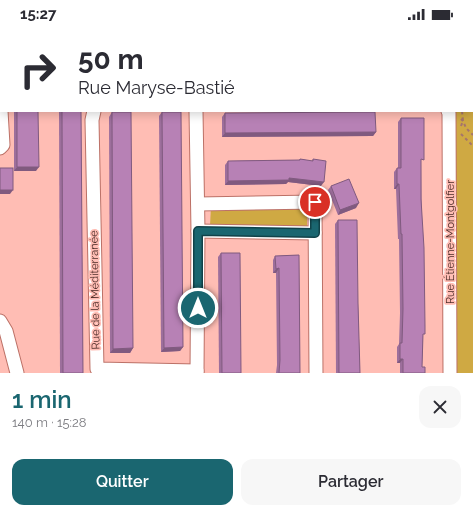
<!DOCTYPE html>
<html lang="fr">
<meta charset="utf-8">
<style>
:root{--surface:#fff;--page:#f7f7f7;--text:#2b2b33;--muted:#7c7c81;--accent:#1a6670}
body{margin:0;font-family:Raleway,sans-serif;background:var(--page);color:var(--text);height:100vh;display:flex;flex-direction:column;font-size:15px;white-space:nowrap}
*{box-sizing:border-box;margin:0}
p{font-size:13px;color:var(--muted)}
.icon{flex:none;width:22px;height:22px;fill:none;stroke:currentColor;stroke-width:2;stroke-linecap:round;stroke-linejoin:round}
.map{position:relative;height:345px;overflow:hidden}
.sheet{display:flex;flex-direction:column;background:var(--surface);flex:1}
.sheet>*{flex:none}
.hud{position:absolute;left:0px;top:0px;width:473px;height:84px;box-shadow:0 2px 10px #0003;background:#fff;color:var(--text);overflow:hidden}
.pin{position:absolute;display:grid;place-items:center;width:34px;height:34px;color:#fff;margin:-17px;border:2px solid #fff;border-radius:50%;box-shadow:0 1px 4px #0007}
.me{position:absolute;width:44px;margin:-22px;rotate:0deg;stroke-linejoin:round;filter:drop-shadow(0 0 3px #0008)}
.turn{display:flex;align-items:center;gap:14px;height:84px;padding:0 12px;font-size:18px}
.turn .icon{width:52px;height:52px;stroke-width:2.5}
.turn b{display:block;font-size:28px;line-height:34px}
.round{display:grid;place-items:center;flex:none;width:42px;height:42px;border-radius:12px;background:var(--page)}
.overview{display:flex;align-items:center;justify-content:space-between;height:68px;padding:0 12px}
h1{font-size:24px;font-weight:600;line-height:30px;color:var(--accent)}
.button{display:flex;gap:8px;margin-top:auto;padding:8px 12px}
.button a{flex:1;height:46px;border-radius:12px;background:var(--accent);color:#fff;font-size:16px;font-weight:600;line-height:46px;text-align:center}
.button a+a{background:var(--page);color:var(--text)}
.status{display:flex;justify-content:space-between;align-items:center;height:28px;padding:0 20px;background:var(--surface);direction:ltr}
.status svg{height:11px;fill:currentColor}
.map>svg:first-child{display:block}
</style>
<div class="status"><b>15:27</b><svg viewBox="0 0 49 12"><path d="M0 12V9h3v3zM5 12V6h3v6zM10 12V3h3v9zM15 12V0h3v12zM26 1h20v11H26zM47 4h2v5h-2z"/></svg></div>
<div class="map">
<svg width="473" height="345" viewBox="0 0 473 345">
<rect width="100%" height="100%" fill="#ffbdb4"/>
<g fill="#cfa943">
<rect x="217" y="0" width="69" height="1"/>
<polygon points="456,0 473,0 473,345 456,345 456,83 472,83 472,1"/>
<polygon points="211,178 307,179 307,199 210,198"/>
</g>
<g fill="none" stroke-linecap="round" stroke-linejoin="round">
<defs>
<g id="minor">
<polyline points="196,0 196,1"/>
<polyline points="305,1 305,0"/>
<polyline points="0,58 1,77"/>
<polyline points="94,83 92,92 97,341 197,343"/>
<polyline points="196,83 198,203 197,345"/>
<polyline points="448,83 449,85 450,345"/>
<polyline points="0,120 3,117 1,83"/>
<polyline points="198,176 315,174 316,345"/>
<polyline points="198,203 315,205"/>
<polyline points="0,293 6,303 17,345"/>
</g>
</defs>
<use href="#minor" stroke="#bc7167" stroke-width="15"/>
<g stroke="#a5746d" stroke-width="2" stroke-dasharray="3 3" stroke-linecap="butt">
<polyline points="456,0 456,1"/>
<polyline points="242,1 242,0"/>
<polyline points="270,1 270,0"/>
<polyline points="461,1 461,0"/>
<polyline points="461,91 463,93 466,100 473,107"/>
<polyline points="461,98 463,93 462,83"/>
<polyline points="461,106 473,118"/>
</g>
<use href="#minor" stroke="#fff" stroke-width="13"/>
</g>
<g fill="#9d6f9c">
<polygon points="14,83 38,83 36,143 14,143"/>
<polygon points="59,83 81,83 83,345 60,345"/>
<polygon points="112,84 133,320 130,325 110,325 109,89"/>
<polygon points="162,84 183,319 180,323 161,324 159,88"/>
<polygon points="225,85 376,104 373,108 222,109 222,89"/>
<polygon points="401,90 421,135 423,309 422,339 425,345 400,345 400,335 397,335 397,319 399,316 400,285 399,211 398,211 396,161 394,161 394,144 397,140 398,140 398,94"/>
<polygon points="300,131 312,133 313,131 321,158 288,154 286,156 225,157 225,137 228,133 299,132"/>
<polygon points="331,158 356,180 338,187 328,162"/>
<polygon points="338,192 358,275 360,345 336,345 335,196"/>
<polygon points="221,225 241,345 219,345 218,229"/>
<polygon points="299,227 300,345 276,345 277,337 276,245 273,245 273,232 275,228"/>
</g>
<g fill="#805a7f">
<polygon points="376,104 373,108 222,109 225,105"/>
<polygon points="17,139 39,139 36,143 14,143"/>
<polygon points="289,150 324,154 321,158 288,154 286,156 225,157 228,153"/>
<polygon points="397,156 399,156 396,161 394,161"/>
<polygon points="0,162 13,162 10,166 0,166"/>
<polygon points="359,175 356,180 338,187 340,182"/>
<polygon points="279,240 276,245 273,245 276,241"/>
<polygon points="183,319 180,323 161,324 164,320"/>
<polygon points="133,320 130,325 110,325 113,321"/>
<polygon points="400,331 403,331 400,335 397,335"/>
</g>
<g fill="#b781b5" stroke="#805a7f">
<rect x="329" y="0" width="20" height="1"/>
<rect x="434" y="0" width="21" height="1"/>
<polygon points="17,83 38,83 39,139 17,139"/>
<polygon points="62,83 81,83 83,345 63,345"/>
<polygon points="112,84 131,84 133,320 113,321"/>
<polygon points="162,84 181,84 183,319 164,320"/>
<polygon points="375,84 376,104 225,105 225,85"/>
<polygon points="401,90 424,90 424,132 421,131 421,171 424,220 425,298 425,306 423,306 422,339 425,339 425,345 403,345 403,331 400,331 400,315 402,315 403,281 402,206 401,206 399,156 397,156 397,140 401,140"/>
<polygon points="300,131 313,133 313,131 326,133 324,154 289,150 289,152 228,153 228,133 300,132"/>
<rect x="0" y="140" width="13" height="22"/>
<polygon points="349,151 359,175 340,182 331,158"/>
<polygon points="338,192 357,192 358,275 360,345 339,345"/>
<polygon points="221,225 240,225 241,345 222,345"/>
<polygon points="299,227 300,345 279,345 280,332 279,240 276,241 275,228"/>
</g>
<g fill="none" stroke-linecap="round" stroke-linejoin="round">
<defs>
<polyline id="route" points="198,280 198,203 315,205 315,174"/>
</defs>
<use href="#route" stroke="#114249" stroke-width="10"/>
<use href="#route" stroke="#1a6670" stroke-width="7"/>
</g>
<g text-anchor="middle" dominant-baseline="central" stroke-width="3.5" stroke-linejoin="round" paint-order="stroke">
<g font-size="11" fill="#4c2c28" stroke="#ffbdb4">
<text transform="translate(450 214) rotate(-90)">Rue Étienne-Montgolfier</text>
<text transform="translate(95 262) rotate(-91)">Rue de la Méditerranée</text>
</g>
</g>
</svg>
<div class="pin" style="left:315px;top:174px;background:#d93025"><svg class="icon" aria-label="arrive" viewBox="0 0 24 24"><path d="M6 21V4h12l-3 4 3 4H6"/></svg></div>
<svg class="me" style="left:198px;top:280px" viewBox="-20 -20 40 40"><circle r="17" fill="#1a6670" stroke="#fff" stroke-width="3"/><path d="M0-11L8 9 0 5-8 9z" fill="#fff"/></svg>
<div class="hud">
<div class="turn"><svg class="icon" aria-label="right" viewBox="0 0 24 24"><path d="M7 20v-9h11M14 6l5 5-5 5"/></svg><div><b>50 m</b>Rue Maryse-Bastié</div></div>
</div>
</div>
<section class="sheet">
<div class="overview"><div><h1>1 min</h1><p>140 m · 15:28</p></div><a class="round"><svg class="icon" aria-label="close" viewBox="0 0 24 24"><path d="M6 6l12 12M18 6L6 18"/></svg></a></div>
<div class="button"><a>Quitter</a><a>Partager</a></div>
</section>
